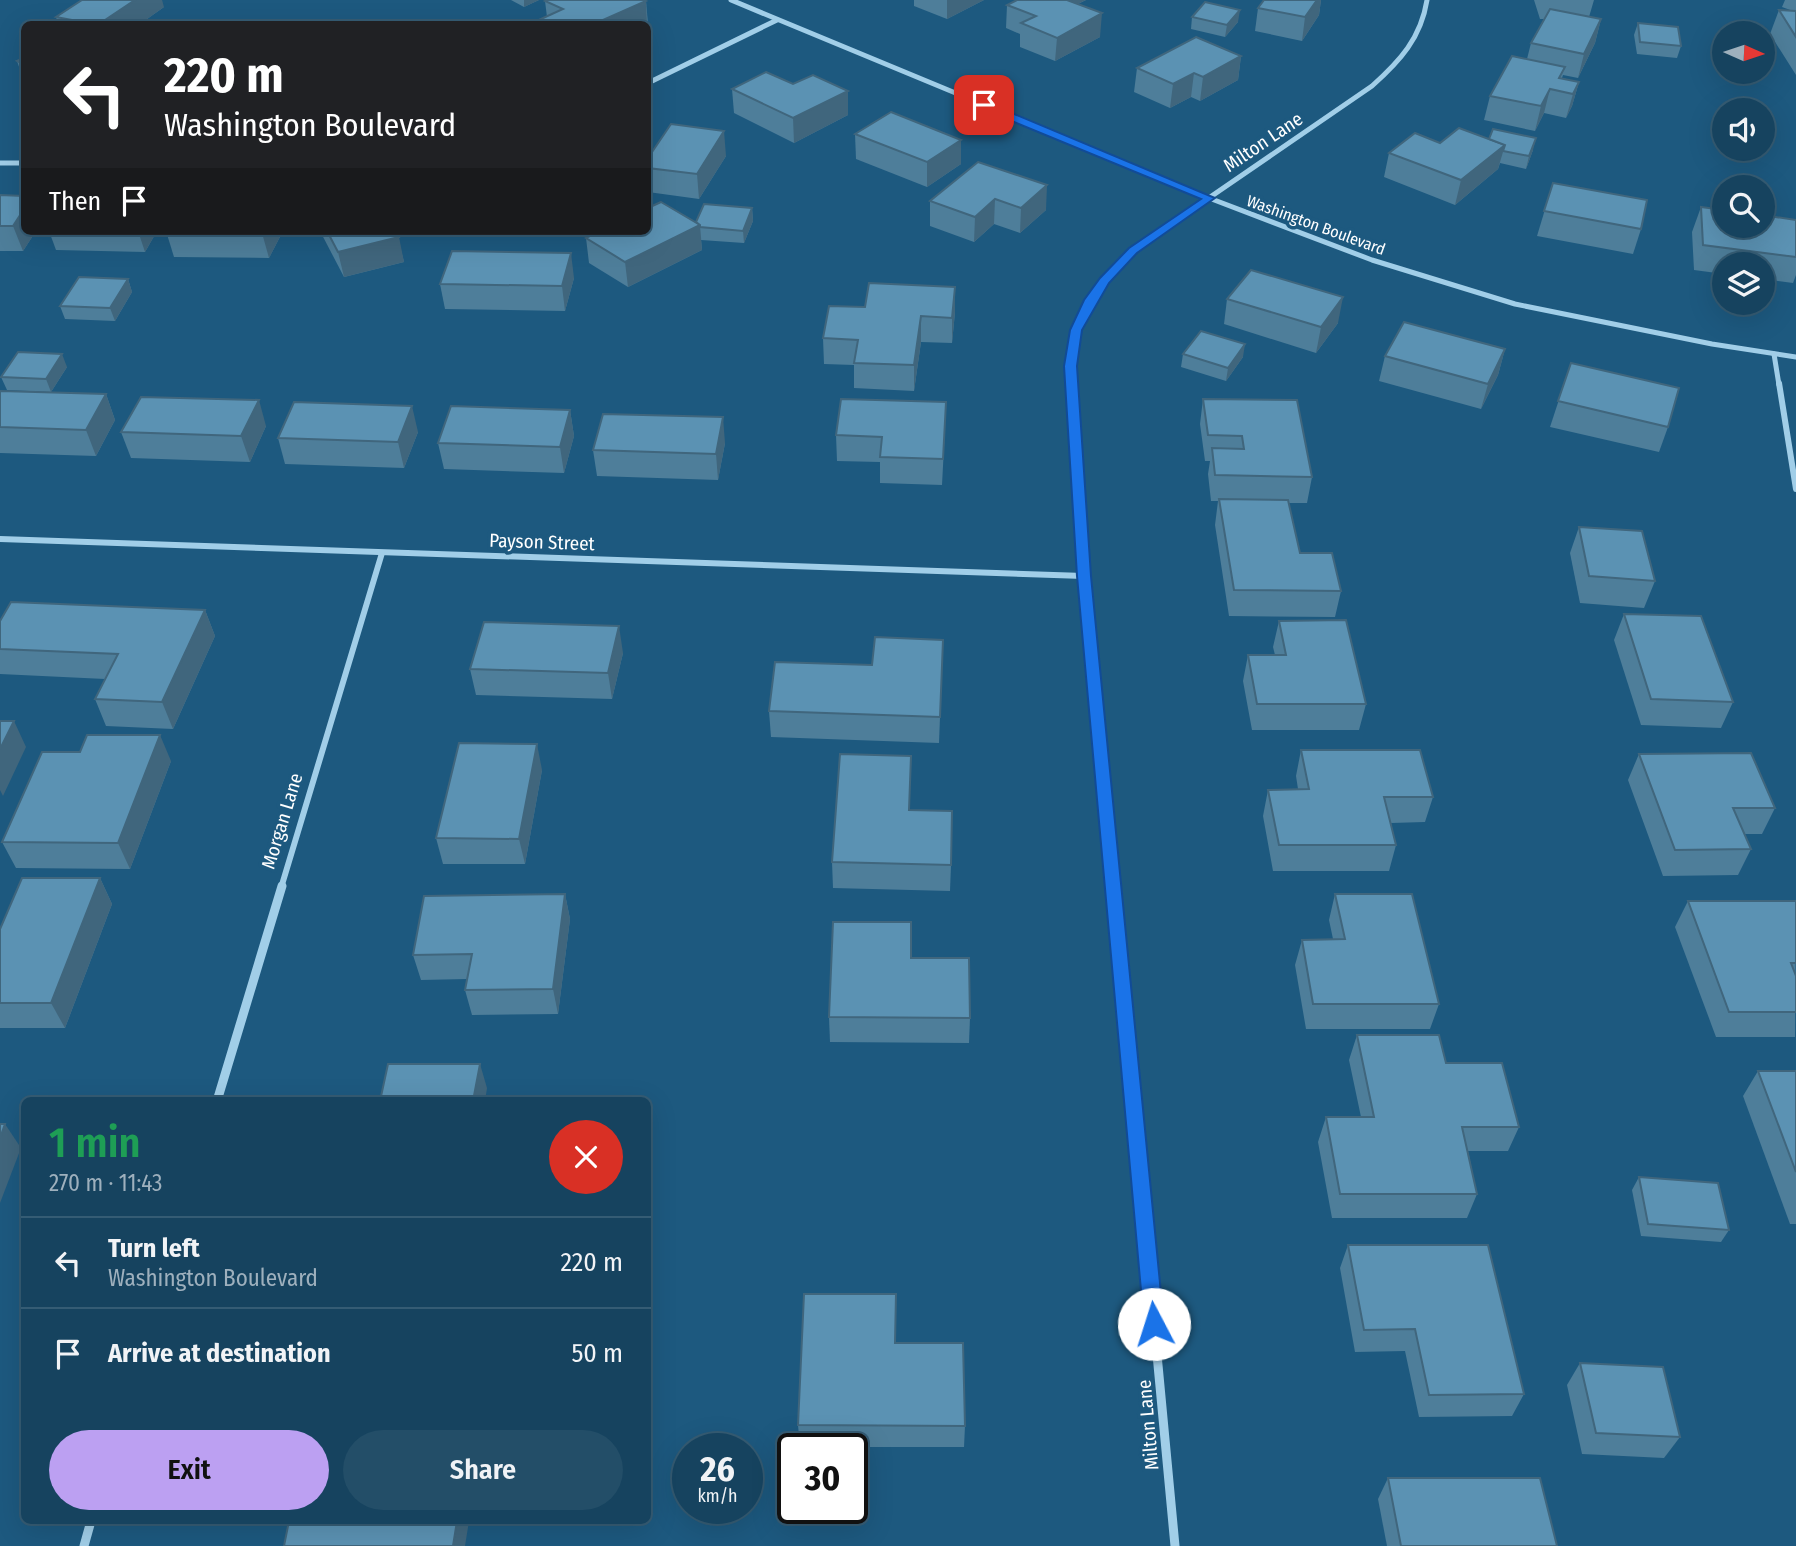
<!DOCTYPE html>
<meta charset="utf-8">
<style>
:root{--surface:#16435f;--page:#234e68;--text:#f1f3f6;--muted:#9eb0bd;--line:#355c74;--accent:#bca0f2}
body{margin:0;font-family:"Fira Sans Condensed",sans-serif;background:var(--page);color:var(--text);height:100vh;display:flex;flex-direction:column;font-size:26px;white-space:nowrap}
*{box-sizing:border-box;margin:0}
p{font-size:23px;color:var(--muted)}
.icon{flex:none;width:38px;height:38px;fill:none;stroke:currentColor;stroke-width:2;stroke-linecap:round;stroke-linejoin:round}
.map{position:relative;flex:1;overflow:hidden}
.drawer{position:absolute;left:21px;top:1097px;width:630px;height:427px;display:flex;flex-direction:column;background:var(--surface);border-radius:10px;box-shadow:0 7px 28px #0002,0 0 0 2px var(--line)}
.drawer>*{flex:none}
.guide{position:absolute;left:21px;top:21px;width:630px;height:214px;border-radius:10px;box-shadow:0 7px 28px #0002,0 0 0 2px var(--line);background:#202124;color:#fff;overflow:hidden}
.needle{width:46px;rotate:93deg}
.tools{position:absolute;left:1712px;top:21px;display:grid;gap:14px}
.tools a{display:grid;place-items:center;width:63px;height:63px;border-radius:50%;background:var(--surface);box-shadow:0 7px 28px #0002,0 0 0 2px var(--line);font-size:35px}
.speed{position:absolute;left:672px;top:1433px;display:flex;gap:14px;font-size:35px;font-weight:700;text-align:center}
.speed>*{display:grid;place-content:center;width:91px;height:91px;border-radius:50%;background:var(--surface);box-shadow:0 7px 28px #0002,0 0 0 2px var(--line);line-height:1}
.speed small{font-size:18px;font-weight:400}
.speed .limit{border:4px solid #111;border-radius:10px;background:#fff;color:#111}
.pin{position:absolute;display:grid;place-items:center;width:60px;height:60px;color:#fff;margin:-30px;border-radius:14px;box-shadow:0 4px 10px #0006}
.me{position:absolute;width:77px;margin:-38px;rotate:355deg;stroke-linejoin:round;filter:drop-shadow(0 0 5px #0008)}
.turn{display:flex;align-items:center;gap:24px;height:147px;padding:0 28px;font-size:32px}
.turn .icon{width:91px;height:91px;stroke-width:2.5}
.turn b{display:block;font-size:49px;line-height:60px}
.then{display:flex;align-items:center;height:66px;padding:0 28px;background:#0003;gap:14px;font-size:26px}
.round{display:grid;place-items:center;flex:none;width:74px;height:74px;border-radius:37px;background:var(--page)}
.headline{display:flex;align-items:center;justify-content:space-between;height:119px;padding:0 28px}
h1{font-size:42px;font-weight:600;line-height:52px;color:#1e9e55}
.cta{display:flex;gap:14px;margin-top:auto;padding:14px 28px}
.cta a{flex:1;height:80px;border-radius:42px;background:var(--accent);color:#111;font-size:28px;font-weight:600;line-height:80px;text-align:center}
.cta a+a{background:var(--page);color:var(--text)}
ul{padding:0;list-style:none}
li{display:flex;align-items:center;gap:21px;height:91px;padding:0 28px;border-top:2px solid var(--line)}
li div{flex:1}
li b{display:block;font-size:26px}
li em{font-style:normal}
.map>svg:first-child{display:block}
</style>
<div class="map">
<svg width="1796" height="1546" viewBox="0 0 1796 1546">
<rect width="100%" height="100%" fill="#1d597f"/>
<g fill="none" stroke-linecap="round" stroke-linejoin="round">
<g stroke="#a1cee8" stroke-width="5">
<polyline points="731,0 1209,198 1372,260 1515,304 1712,344 1796,357"/>
<polyline points="648,83 777,20"/>
<polyline points="0,163 24,163"/>
<polyline points="1774,354 1779,385"/>
<path d="M1071 385 1072 346 1090 300 1133 250 1372 86C1400 61 1421 38 1427 0"/>
</g>
<g stroke="#a1cee8" stroke-width="6">
<polyline points="1071,383 1084,576 1113,888"/>
<polyline points="1779,383 1796,489"/>
<polyline points="0,539 1084,576"/>
<polyline points="281,888 382,553"/>
</g>
<g stroke="#a1cee8" stroke-width="9">
<polyline points="1113,886 1175,1546"/>
<polyline points="217,1101 282,886"/>
<polyline points="84,1546 91,1521"/>
</g>
</g>
<g fill="#4e7e9a">
<polygon points="511,0 539,0 524,7"/>
<polygon points="914,0 984,0 947,19 914,6"/>
<polygon points="1017,0 1086,0 1078,4 1100,37 1055,61 1020,47 1020,34 1006,28 1007,5"/>
<polygon points="1264,0 1321,0 1319,15 1302,41 1255,31 1258,8"/>
<polygon points="1534,0 1594,0 1589,17 1601,19 1595,43 1578,78 1563,75 1562,78 1579,82 1572,106 1566,118 1544,113 1535,131 1484,120 1490,96 1527,59 1531,43 1544,19 1540,19"/>
<polygon points="1785,0 1796,0 1796,75 1770,34 1779,10 1793,11 1782,7"/>
<polygon points="545,1 646,1 648,24 547,17"/>
<polygon points="164,7 140,24 58,24 56,17"/>
<polygon points="1192,17 1238,22 1225,37 1191,29"/>
<polygon points="1638,23 1681,46 1677,58 1637,54 1634,35"/>
<polygon points="1241,56 1238,80 1200,101 1191,97 1170,108 1134,92 1137,68"/>
<polygon points="24,58 24,81 17,61"/>
<polygon points="732,89 848,115 794,143 734,113"/>
<polygon points="855,134 961,164 927,187 856,159"/>
<polygon points="1489,139 1533,150 1526,169 1500,163 1498,169 1455,205 1384,177 1389,153 1440,143"/>
<polygon points="726,156 699,199 648,192 648,158"/>
<polygon points="978,162 1046,210 1020,233 994,224 974,242 930,226 930,201"/>
<polygon points="1553,183 1641,229 1633,254 1537,236"/>
<polygon points="0,195 24,231 36,231 23,251 0,251"/>
<polygon points="1701,207 1796,220 1796,275 1793,283 1762,279 1762,264 1724,264 1724,274 1694,270 1692,232"/>
<polygon points="752,208 753,221 744,243 701,240 702,250 628,287 589,263 586,238 696,222"/>
<polygon points="49,231 157,231 145,252 56,250"/>
<polygon points="166,231 283,231 269,258 174,257"/>
<polygon points="320,231 396,231 404,262 344,277"/>
<polygon points="574,278 565,311 445,309 440,284"/>
<polygon points="128,279 132,292 115,321 65,319 60,306"/>
<polygon points="955,287 955,312 952,343 921,342 914,391 854,388 854,365 824,364 823,338 865,307"/>
<polygon points="1227,299 1338,323 1316,353 1224,324"/>
<polygon points="1505,349 1498,375 1481,409 1379,381 1385,356"/>
<polygon points="1183,354 1243,357 1226,381 1181,367"/>
<polygon points="1571,363 1668,427 1659,452 1550,427"/>
<polygon points="67,367 51,392 7,390 1,377"/>
<polygon points="0,391 106,394 115,420 96,456 0,453"/>
<polygon points="1203,399 1312,477 1307,503 1289,503 1300,553 1341,591 1335,617 1229,616 1215,525 1218,501 1211,501 1208,474 1210,461 1205,461 1200,424"/>
<polygon points="570,410 574,436 564,473 444,469 438,443"/>
<polygon points="266,426 250,462 131,458 121,432"/>
<polygon points="945,428 942,485 880,483 880,462 837,461 836,435"/>
<polygon points="418,432 404,468 285,464 278,438"/>
<polygon points="725,443 718,480 597,476 593,450"/>
<polygon points="1579,527 1655,581 1644,608 1580,603 1570,553"/>
<polygon points="205,610 215,636 173,729 106,726 95,699 105,679 0,674 0,621"/>
<polygon points="1624,614 1733,702 1721,728 1641,725 1614,640"/>
<polygon points="1279,621 1366,704 1359,730 1252,730 1243,681 1248,655 1275,655 1273,647"/>
<polygon points="943,640 939,743 771,737 769,711 872,665"/>
<polygon points="623,653 612,699 476,695 470,669"/>
<polygon points="1301,750 1433,797 1425,822 1391,823 1396,845 1389,871 1273,871 1263,816 1268,790 1298,789 1296,776"/>
<polygon points="1639,754 1775,808 1762,834 1744,834 1751,849 1738,875 1663,876 1628,780"/>
<polygon points="171,761 130,869 16,868 2,842"/>
<polygon points="542,770 525,864 443,864 436,838"/>
<polygon points="910,810 951,865 950,891 833,888 832,862"/>
<polygon points="100,878 112,904 65,1028 0,1028 0,929"/>
<polygon points="565,894 570,919 558,1014 472,1015 465,990 467,979 421,980 413,955"/>
<polygon points="1335,894 1439,1004 1430,1029 1306,1029 1295,965 1302,940 1333,939 1329,920"/>
<polygon points="1688,901 1796,901 1795,1037 1716,1037 1675,927"/>
<polygon points="911,958 970,1018 969,1043 830,1042 829,1017"/>
<polygon points="1357,1035 1446,1063 1519,1127 1508,1151 1468,1151 1477,1194 1467,1218 1332,1218 1318,1142 1326,1117 1361,1117 1349,1060"/>
<polygon points="1758,1071 1796,1071 1796,1224 1790,1224 1743,1096"/>
<polygon points="1639,1177 1729,1230 1721,1242 1641,1236 1632,1190"/>
<polygon points="1348,1245 1524,1394 1512,1416 1419,1417 1405,1351 1355,1352 1340,1268"/>
<polygon points="896,1343 965,1426 964,1447 800,1447 798,1425"/>
<polygon points="1580,1363 1680,1437 1664,1458 1582,1454 1567,1385"/>
<polygon points="1388,1478 1557,1546 1387,1546 1378,1499"/>
</g>
<g fill="#40667d">
<polygon points="135,0 162,0 164,7 140,24 99,24"/>
<polygon points="524,0 539,0 524,7"/>
<polygon points="947,0 984,0 947,19"/>
<polygon points="1068,0 1086,0 1067,9"/>
<polygon points="1317,0 1321,0 1319,15 1302,41 1305,17"/>
<polygon points="646,1 647,24 594,24"/>
<polygon points="1240,10 1238,22 1225,37 1227,25"/>
<polygon points="1102,13 1100,37 1055,61 1057,38"/>
<polygon points="1601,19 1595,43 1578,78 1584,54"/>
<polygon points="1241,56 1238,80 1200,101 1203,77"/>
<polygon points="1194,73 1191,97 1170,108 1173,84"/>
<polygon points="1579,82 1572,106 1566,118 1573,94"/>
<polygon points="1550,89 1544,113 1535,131 1541,106"/>
<polygon points="848,91 848,115 794,143 793,118"/>
<polygon points="724,131 726,156 699,199 697,174"/>
<polygon points="1536,138 1533,150 1526,169 1529,156"/>
<polygon points="961,140 961,164 927,187 927,162"/>
<polygon points="1505,145 1498,169 1455,205 1461,180"/>
<polygon points="1047,185 1046,210 1020,233 1021,208"/>
<polygon points="995,199 994,224 974,242 975,217"/>
<polygon points="752,208 753,221 744,243 743,231"/>
<polygon points="24,209 24,231 36,231 23,251 13,226"/>
<polygon points="700,225 702,250 628,287 625,262"/>
<polygon points="138,231 157,231 145,252"/>
<polygon points="263,231 283,231 269,258 262,233"/>
<polygon points="399,237 404,262 344,277 338,252"/>
<polygon points="571,253 574,278 565,311 562,286"/>
<polygon points="128,279 132,292 115,321 110,308"/>
<polygon points="955,287 955,312 952,343 952,318"/>
<polygon points="1343,297 1338,323 1316,353 1321,327"/>
<polygon points="921,316 921,342 914,391 914,365"/>
<polygon points="1245,344 1243,357 1226,381 1228,368"/>
<polygon points="1505,349 1498,375 1481,409 1488,384"/>
<polygon points="62,354 67,367 51,392 46,379"/>
<polygon points="106,394 115,420 96,456 86,430"/>
<polygon points="259,400 266,426 250,462 241,436"/>
<polygon points="412,406 418,432 404,468 398,442"/>
<polygon points="570,410 574,436 564,473 560,447"/>
<polygon points="723,417 725,443 718,480 716,454"/>
<polygon points="205,610 215,636 173,729 162,702"/>
<polygon points="619,626 623,653 612,699 608,673"/>
<polygon points="14,721 26,747 3,796 0,790 0,749"/>
<polygon points="160,735 171,761 130,869 118,843"/>
<polygon points="537,744 542,770 525,864 519,839"/>
<polygon points="100,878 112,904 65,1028 51,1003"/>
<polygon points="565,894 570,919 558,1014 553,989"/>
<polygon points="480,1064 487,1088 485,1101 473,1101"/>
<polygon points="5,1124 21,1148 0,1203 0,1138"/>
<polygon points="457,1521 469,1521 465,1546 453,1546"/>
</g>
<g fill="#5b92b3" stroke="#40667d" stroke-width="2">
<polygon points="82,0 135,0 99,24 93,24 56,17"/>
<polygon points="547,0 644,0 646,1 594,24 530,24 563,9 545,1"/>
<polygon points="1017,0 1067,0 1102,13 1057,38 1021,23 1036,16 1007,5"/>
<polygon points="1264,0 1317,0 1305,17 1258,8"/>
<polygon points="1205,2 1240,10 1227,25 1192,17"/>
<polygon points="1550,9 1601,19 1584,54 1531,43"/>
<polygon points="1779,10 1796,11 1796,37"/>
<polygon points="1638,23 1678,27 1681,46 1640,42"/>
<polygon points="1196,37 1241,56 1203,77 1194,73 1173,84 1137,68"/>
<polygon points="1512,56 1565,67 1559,78 1579,82 1573,94 1550,89 1541,106 1490,96"/>
<polygon points="24,58 24,65 17,61"/>
<polygon points="766,72 793,84 813,75 848,91 793,118 732,89"/>
<polygon points="891,112 961,140 927,162 855,134"/>
<polygon points="671,124 724,131 697,174 648,168 648,158"/>
<polygon points="1459,128 1505,145 1461,180 1389,153 1415,133 1440,143"/>
<polygon points="1493,129 1536,138 1529,156 1503,151 1505,145 1489,139"/>
<polygon points="978,162 1047,185 1021,208 995,199 975,217 930,201"/>
<polygon points="1553,183 1647,200 1641,229 1544,211"/>
<polygon points="0,195 24,196 24,209 13,226 0,226"/>
<polygon points="661,202 700,225 625,262 586,238 599,231 648,231 648,208"/>
<polygon points="704,204 752,208 743,231 700,227 700,225 696,222"/>
<polygon points="1701,207 1724,210 1724,226 1762,226 1762,215 1796,220 1796,257 1703,245"/>
<polygon points="166,231 263,231 262,233"/>
<polygon points="327,231 396,231 399,237 338,252"/>
<polygon points="452,251 571,253 562,286 440,284"/>
<polygon points="1251,270 1343,297 1321,327 1227,299"/>
<polygon points="79,277 128,279 110,308 60,306"/>
<polygon points="869,283 955,287 952,318 921,316 914,365 854,363 858,340 823,338 829,306 865,307"/>
<polygon points="1404,322 1505,349 1488,384 1385,356"/>
<polygon points="1201,331 1245,344 1228,368 1183,354"/>
<polygon points="18,352 62,354 46,379 1,377"/>
<polygon points="1571,363 1679,388 1668,427 1558,401"/>
<polygon points="0,391 106,394 86,430 0,427"/>
<polygon points="141,397 259,400 241,436 121,432"/>
<polygon points="841,399 946,402 943,459 880,457 882,437 836,435"/>
<polygon points="1203,399 1297,400 1312,477 1215,475 1212,448 1244,449 1242,436 1208,435"/>
<polygon points="294,402 412,406 398,442 278,438"/>
<polygon points="451,406 570,410 560,447 438,443"/>
<polygon points="603,414 723,417 716,454 593,450"/>
<polygon points="1219,499 1288,500 1300,553 1332,553 1341,591 1234,590"/>
<polygon points="1579,527 1642,531 1655,581 1589,576"/>
<polygon points="11,602 205,610 162,702 95,699 118,654 0,649 0,621"/>
<polygon points="1624,614 1701,616 1733,702 1651,699"/>
<polygon points="1346,620 1366,704 1257,704 1248,655 1286,655 1279,621"/>
<polygon points="484,622 619,626 608,673 470,669"/>
<polygon points="875,637 943,640 940,717 769,711 775,662 872,665"/>
<polygon points="0,721 14,721 0,749"/>
<polygon points="87,735 160,735 118,843 2,842 42,752 80,752"/>
<polygon points="459,743 537,744 519,839 436,838"/>
<polygon points="1301,750 1420,750 1433,797 1384,797 1396,845 1279,845 1268,790 1309,789"/>
<polygon points="1751,753 1775,808 1733,808 1751,849 1675,850 1639,754"/>
<polygon points="840,754 911,756 909,810 952,811 951,865 832,862"/>
<polygon points="22,878 100,878 51,1003 0,1003 0,929"/>
<polygon points="565,894 553,989 465,990 472,954 413,955 424,896"/>
<polygon points="1335,894 1412,894 1439,1004 1313,1004 1302,940 1345,939"/>
<polygon points="1688,901 1796,901 1796,963 1791,963 1796,976 1796,1012 1729,1012"/>
<polygon points="833,922 911,922 911,958 969,958 970,1018 829,1017"/>
<polygon points="1357,1035 1439,1035 1446,1063 1502,1063 1519,1127 1462,1127 1477,1194 1340,1194 1326,1117 1374,1117"/>
<polygon points="388,1064 480,1064 473,1101 380,1101"/>
<polygon points="1758,1071 1796,1071 1796,1172"/>
<polygon points="0,1124 5,1124 0,1138"/>
<polygon points="1639,1177 1718,1183 1729,1230 1648,1224"/>
<polygon points="1348,1245 1488,1245 1524,1394 1429,1395 1415,1329 1364,1330"/>
<polygon points="804,1294 896,1294 895,1343 963,1343 965,1426 798,1425"/>
<polygon points="1580,1363 1663,1367 1680,1437 1596,1433"/>
<polygon points="1388,1478 1540,1478 1557,1546 1401,1546"/>
<polygon points="289,1521 457,1521 453,1546 284,1546"/>
</g>
<polygon fill="#1a73e8" stroke="#114b97" stroke-width="2" points="980,103 988,103 1215,198 1137,253 1109,283 1082,330 1077,366 1091,576 1164,1324 1161,1331 1154,1334 1147,1331 1144,1324 1077,576 1064,366 1070,330 1084,300 1100,278 1129,248 1201,199 980,108"/>
<g text-anchor="middle" dominant-baseline="central" stroke-width="7" stroke-linejoin="round" paint-order="stroke">
<g font-size="16" fill="#fff" stroke="#1d597f">
<text transform="translate(1316 225) rotate(20)">Washington Boulevard</text>
</g>
<g font-size="19" fill="#fff" stroke="#1d597f">
<text transform="translate(1263 142) rotate(-34)">Milton Lane</text>
<text transform="translate(542 542) rotate(2)">Payson Street</text>
<text transform="translate(282 821) rotate(-73)">Morgan Lane</text>
<text transform="translate(1148 1425) rotate(-95)">Milton Lane</text>
</g>
</g>
</svg>
<div class="tools">
<a><svg class="needle" viewBox="-14 -14 28 28"><path d="M0-13l5 13h-10z" fill="#e53935"/><path d="M0 13l5-13h-10z" fill="#9eb0bd"/></svg></a>
<a><svg class="icon" aria-label="sound" viewBox="0 0 24 24"><path d="M4 9h4l5-4v14l-5-4H4zM17 9q2 3 0 6"/></svg></a>
<a><svg class="icon" aria-label="search" viewBox="0 0 24 24"><circle cx="10" cy="10" r="6"/><path d="M15 15l6 6"/></svg></a>
<a><svg class="icon" aria-label="layers" viewBox="0 0 24 24"><path d="M12 4l9 5-9 5-9-5zM3 14l9 5 9-5"/></svg></a>
</div>
<div class="speed"><div>26<small>km/h</small></div><div class="limit">30</div></div>
<div class="pin" style="left:984px;top:105px;background:#d93025"><svg class="icon" aria-label="arrive" viewBox="0 0 24 24"><path d="M6 21V4h12l-3 4 3 4H6"/></svg></div>
<svg class="me" style="left:1154px;top:1324px" viewBox="-20 -20 40 40"><circle r="19" fill="#fff"/><path d="M0-13L10 11 0 6-10 11z" fill="#1a73e8"/></svg>
<div class="guide">
<div class="turn"><svg class="icon" aria-label="left" viewBox="0 0 24 24"><path d="M17 20v-9H6M10 6l-5 5 5 5"/></svg><div><b>220 m</b>Washington Boulevard</div></div>
<div class="then">Then<svg class="icon" aria-label="arrive" viewBox="0 0 24 24"><path d="M6 21V4h12l-3 4 3 4H6"/></svg></div>
</div>
<section class="drawer">
<div class="headline"><div><h1>1 min</h1><p>270 m · 11:43</p></div><a class="round" style="background:#d93025;color:#fff"><svg class="icon" aria-label="close" viewBox="0 0 24 24"><path d="M6 6l12 12M18 6L6 18"/></svg></a></div>
<ul>
<li><svg class="icon" aria-label="left" viewBox="0 0 24 24"><path d="M17 20v-9H6M10 6l-5 5 5 5"/></svg><div><b>Turn left</b><p>Washington Boulevard</p></div><em>220 m</em></li>
<li><svg class="icon" aria-label="arrive" viewBox="0 0 24 24"><path d="M6 21V4h12l-3 4 3 4H6"/></svg><div><b>Arrive at destination</b></div><em>50 m</em></li>
</ul>
<div class="cta"><a>Exit</a><a>Share</a></div>
</section>
</div>
